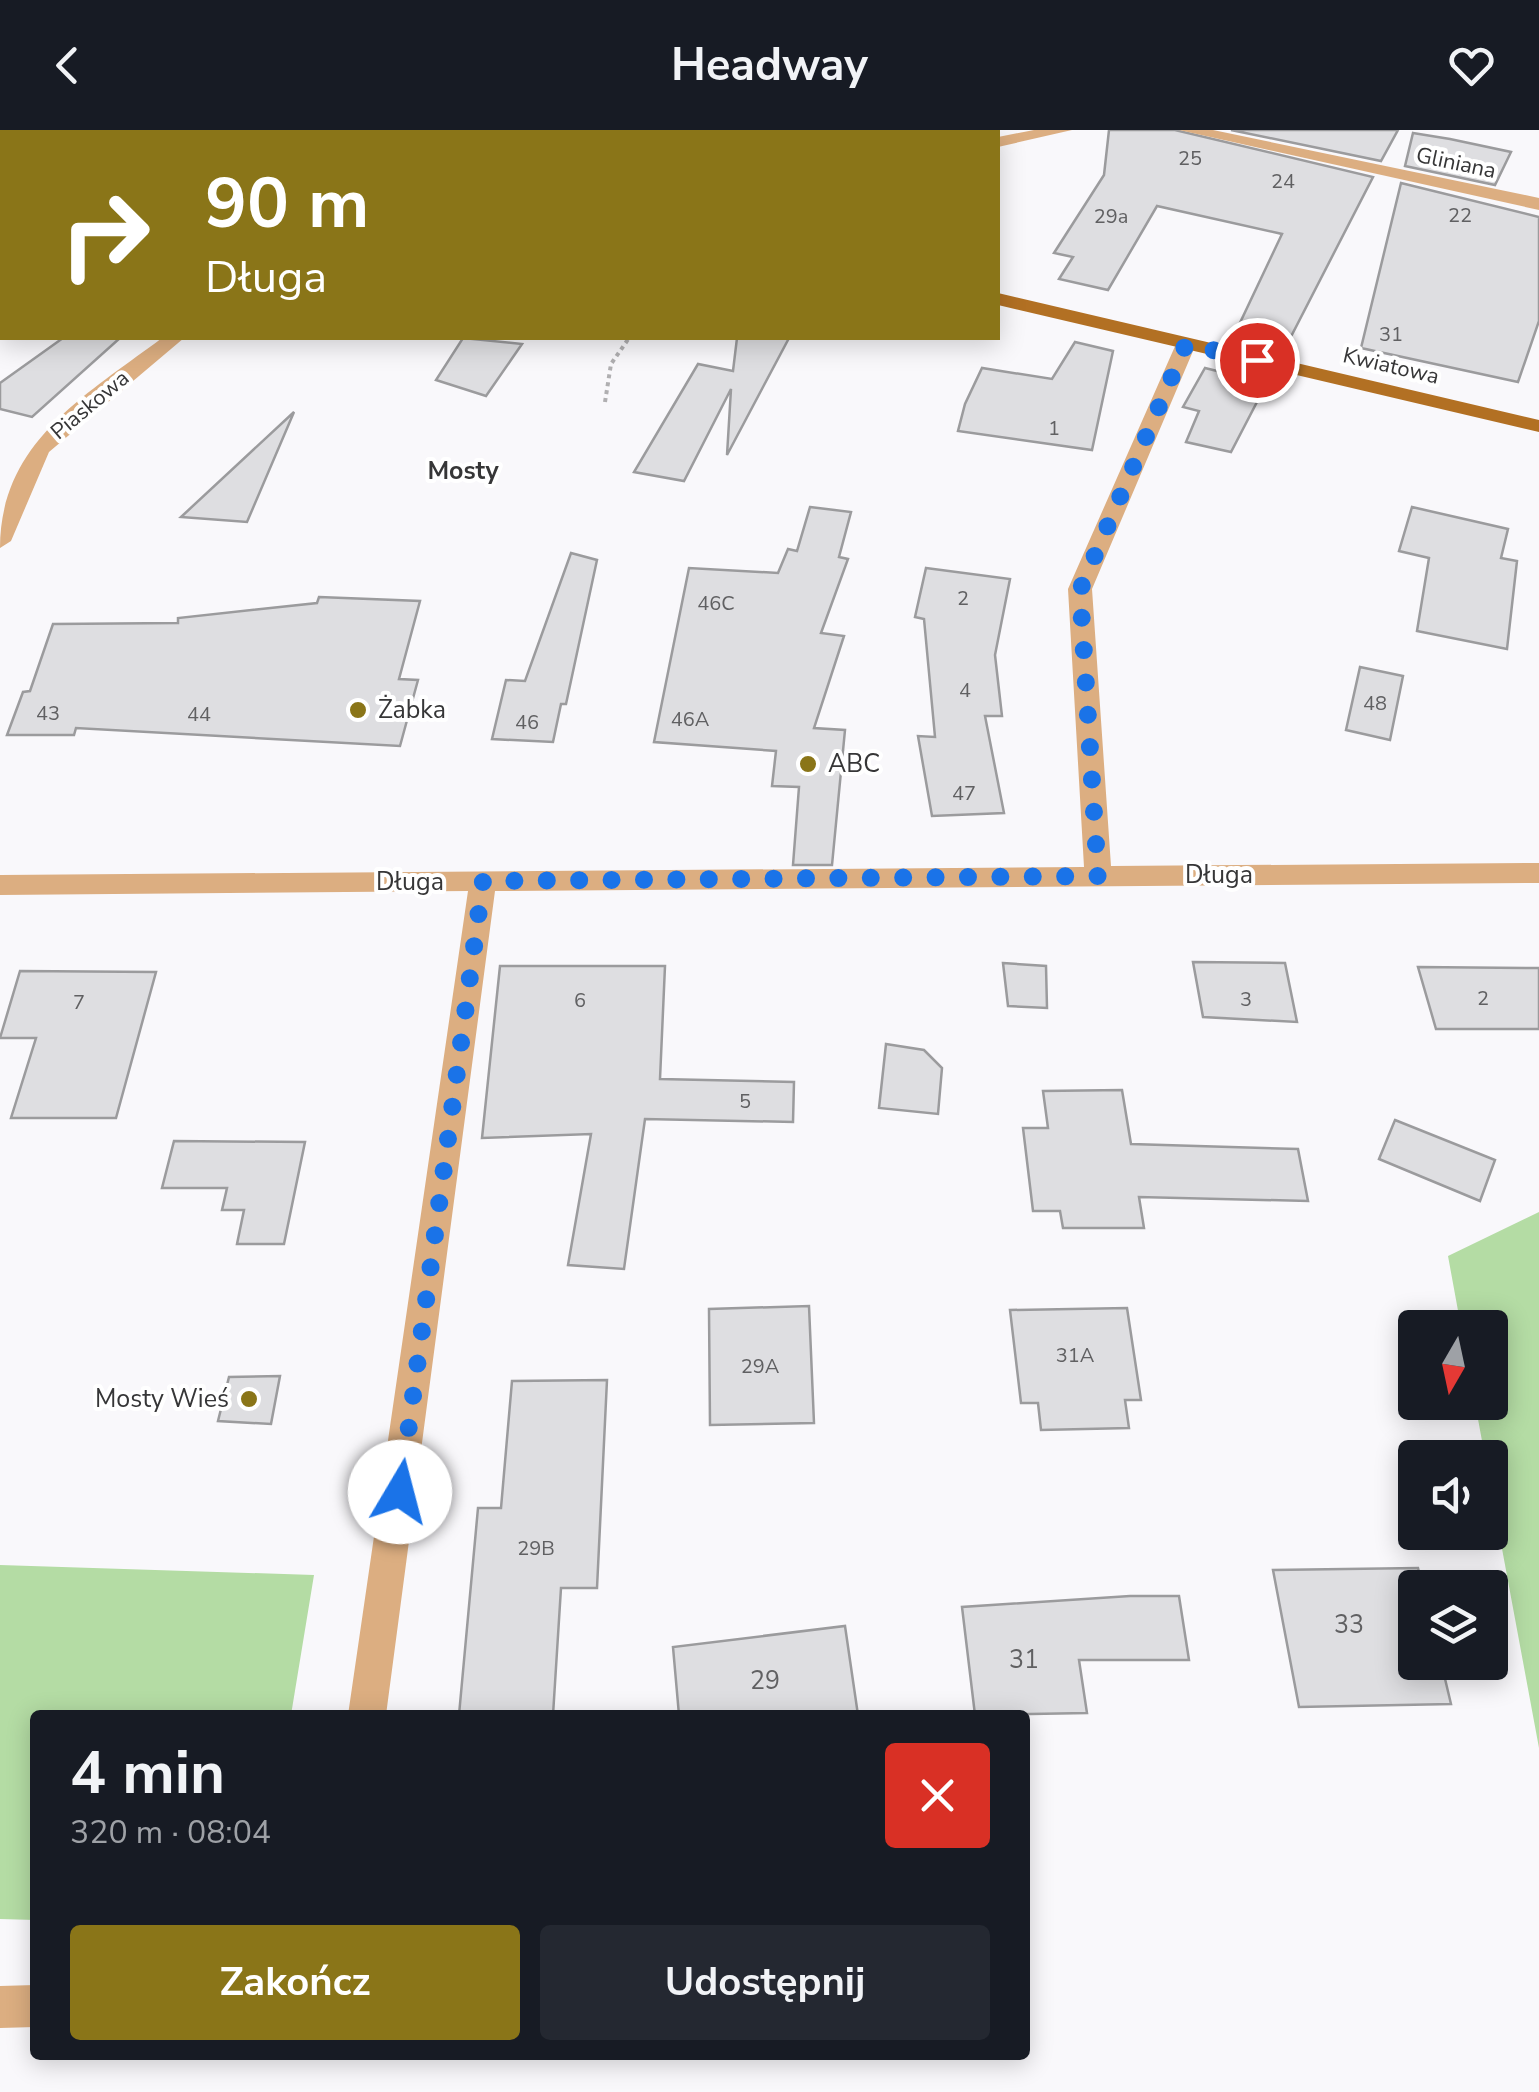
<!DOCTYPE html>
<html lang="pl">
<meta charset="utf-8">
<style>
:root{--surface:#171b24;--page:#242831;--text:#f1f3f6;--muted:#9ea1a6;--accent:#8a7518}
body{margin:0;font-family:"Nunito Sans",sans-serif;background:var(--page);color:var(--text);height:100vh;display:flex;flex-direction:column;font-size:38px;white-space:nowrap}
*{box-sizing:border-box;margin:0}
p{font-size:32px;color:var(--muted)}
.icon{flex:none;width:55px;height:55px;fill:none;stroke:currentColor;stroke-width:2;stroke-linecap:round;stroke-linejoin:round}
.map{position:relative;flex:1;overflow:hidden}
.side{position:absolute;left:30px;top:1580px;width:1000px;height:350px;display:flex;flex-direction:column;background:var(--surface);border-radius:10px;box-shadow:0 5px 25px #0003}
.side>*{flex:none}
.hud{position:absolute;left:0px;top:0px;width:1000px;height:210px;box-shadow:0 5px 25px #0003;background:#8a7518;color:#fff;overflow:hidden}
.needle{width:65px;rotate:189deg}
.tools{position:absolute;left:1398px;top:1180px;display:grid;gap:20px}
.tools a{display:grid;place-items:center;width:110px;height:110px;border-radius:10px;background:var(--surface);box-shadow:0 5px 25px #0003;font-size:50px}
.pin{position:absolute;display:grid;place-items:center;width:85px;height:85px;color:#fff;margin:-42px;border:5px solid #fff;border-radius:50%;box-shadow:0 2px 10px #0007}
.me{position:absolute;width:110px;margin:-55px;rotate:8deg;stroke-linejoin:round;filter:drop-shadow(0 0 8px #0008)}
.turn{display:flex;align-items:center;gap:35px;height:210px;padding:0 40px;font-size:45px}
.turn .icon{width:130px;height:130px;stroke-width:2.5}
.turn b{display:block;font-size:70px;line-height:85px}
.round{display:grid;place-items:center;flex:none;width:105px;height:105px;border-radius:10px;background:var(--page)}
.head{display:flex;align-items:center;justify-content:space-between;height:170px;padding:0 40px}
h1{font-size:60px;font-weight:700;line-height:75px}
.button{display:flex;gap:20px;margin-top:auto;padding:20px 40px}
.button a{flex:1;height:115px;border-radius:10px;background:var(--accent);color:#fff;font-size:40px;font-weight:700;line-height:115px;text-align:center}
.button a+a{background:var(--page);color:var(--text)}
header{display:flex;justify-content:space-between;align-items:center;height:130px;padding:0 40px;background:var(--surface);font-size:45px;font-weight:700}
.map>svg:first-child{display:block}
</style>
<header><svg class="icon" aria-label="back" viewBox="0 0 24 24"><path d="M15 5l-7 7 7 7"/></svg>Headway<svg class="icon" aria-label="heart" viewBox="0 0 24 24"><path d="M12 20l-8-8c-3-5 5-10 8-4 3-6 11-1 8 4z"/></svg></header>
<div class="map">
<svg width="1539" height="1962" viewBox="0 0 1539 1962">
<rect width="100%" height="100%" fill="#f9f8fb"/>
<g fill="#b4dca4">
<polygon points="1539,1082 1539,1618 1490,1354 1490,1328 1485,1327 1475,1273 1490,1272 1490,1198 1461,1197 1448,1126"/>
<polygon points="0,1435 314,1445 291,1585 35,1585 35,1790 0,1789"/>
</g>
<g fill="#dedee1" stroke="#9b9b9d" stroke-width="2.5">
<polygon points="1109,0 1175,0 1373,47 1281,226 1230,214 1282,104 1157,76 1108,160 1059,149 1073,127 1054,123 1104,45"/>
<polygon points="1231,0 1398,0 1381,31"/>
<polygon points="1413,3 1450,9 1511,22 1495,55 1405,36"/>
<polygon points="1401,53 1539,87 1539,191 1518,252 1361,218"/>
<polygon points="63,208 120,208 32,287 0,279 0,253"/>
<polygon points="463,208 522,214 486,266 436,250"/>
<polygon points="737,208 789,208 727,325 731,259 684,351 634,342 698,234 733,241"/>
<polygon points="1075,212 1113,221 1092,320 958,301 965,274 982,238 1052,249"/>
<polygon points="1221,231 1272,243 1231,322 1186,312 1199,281 1183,277 1205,238 1217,241"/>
<polygon points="294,282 247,392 181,387"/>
<polygon points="810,377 851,382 839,427 848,429 821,503 844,506 814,598 845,600 832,735 793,735 799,657 772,656 776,621 654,612 689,438 778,443 788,419 797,421"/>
<polygon points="1412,377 1508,399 1501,428 1517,431 1507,519 1417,501 1429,428 1399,421"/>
<polygon points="571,423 597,430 566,574 561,574 553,612 492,609 506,550 525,551"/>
<polygon points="926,438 1010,449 995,525 1002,586 985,586 1004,683 932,686 918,606 935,607 924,489 915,487"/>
<polygon points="319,467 420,471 399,549 418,550 400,616 76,598 74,605 7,605 23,562 30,561 53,494 178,493 178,488 317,473"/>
<polygon points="1360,537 1403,546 1390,610 1346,600"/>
<polygon points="1193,832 1285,833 1297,892 1203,887"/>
<polygon points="1003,833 1046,836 1047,878 1008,876"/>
<polygon points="500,836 665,836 660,949 794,952 793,992 645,989 624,1139 568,1135 591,1004 482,1008"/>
<polygon points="1418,837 1539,838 1539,899 1436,899"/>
<polygon points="20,841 156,842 116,988 11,988 36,908 0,908"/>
<polygon points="886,914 924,920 942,938 938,984 879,978"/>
<polygon points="1122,960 1131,1014 1298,1019 1308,1071 1139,1067 1144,1098 1063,1098 1060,1081 1033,1081 1023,998 1048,998 1043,961"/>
<polygon points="1395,990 1495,1030 1480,1071 1379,1029"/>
<polygon points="174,1011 305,1012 284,1114 237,1114 244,1080 222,1080 227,1058 162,1058"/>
<polygon points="809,1176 814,1293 710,1295 709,1179"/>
<polygon points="1127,1178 1141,1270 1125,1270 1129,1298 1041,1300 1038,1273 1021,1273 1010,1180"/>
<polygon points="280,1246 271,1294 218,1291 229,1247"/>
<polygon points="607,1250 597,1458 561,1458 553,1585 459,1585 478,1378 501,1378 512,1251"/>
<polygon points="1418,1438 1423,1458 1415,1458 1415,1532 1441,1532 1451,1574 1299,1577 1273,1440"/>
<polygon points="1130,1466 1179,1466 1189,1530 1079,1530 1087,1583 975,1585 962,1477"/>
<polygon points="845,1496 858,1585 679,1585 673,1517"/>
</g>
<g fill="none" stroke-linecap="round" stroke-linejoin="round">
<g stroke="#b0afb1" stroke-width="4" stroke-dasharray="4 4" stroke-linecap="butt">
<polyline points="219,0 229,2"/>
<polyline points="348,0 358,2"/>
<polyline points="605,272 611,234 629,208"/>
</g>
<g fill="#dcae81" fill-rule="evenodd">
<polygon points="3,0 24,0 2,3"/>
<polygon points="1034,0 1072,0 998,17 998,7"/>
<polygon points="1179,0 1213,0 1539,68 1539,80"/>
<path d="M162 208H184L49 322 11 411 0 418C0 312 86 265 162 208Z"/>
<polygon points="1186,208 1196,214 1092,459 1111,736 1539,733 1539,753 495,761 386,1585 348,1585 468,761 0,765 0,745 1084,737 1068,459 1176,214"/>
<polygon points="35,1855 35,1897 0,1898 0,1856"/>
</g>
<g fill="#b27023" fill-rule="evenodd">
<polygon points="267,0 295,0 296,2 269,2"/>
<polygon points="998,163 1539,290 1539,302 998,175"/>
</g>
</g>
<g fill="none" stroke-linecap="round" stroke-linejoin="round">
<polyline stroke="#1a73e8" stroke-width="18" stroke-dasharray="0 32.4" points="400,1362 483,751 1098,746 1080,460 1186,214 1257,230"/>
</g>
<g fill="#8a7518" stroke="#fff" stroke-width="4">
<circle cx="358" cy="580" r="10"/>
<circle cx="808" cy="634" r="10"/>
<circle cx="249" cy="1269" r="10"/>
</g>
<g text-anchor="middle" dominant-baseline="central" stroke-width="8" stroke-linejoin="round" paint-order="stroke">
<g font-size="20" fill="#606062">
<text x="1190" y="28">25</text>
<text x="1283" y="51">24</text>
<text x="1460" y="85">22</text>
<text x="1111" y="86">29a</text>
<text x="1391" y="204">31</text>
<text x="1054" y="298">1</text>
<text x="963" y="468">2</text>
<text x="716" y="473">46C</text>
<text x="965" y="560">4</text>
<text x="1375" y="573">48</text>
<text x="48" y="583">43</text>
<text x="199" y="584">44</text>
<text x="690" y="589">46A</text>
<text x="527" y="592">46</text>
<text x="964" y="663">47</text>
<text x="1483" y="868">2</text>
<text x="1246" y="869">3</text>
<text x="580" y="870">6</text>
<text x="79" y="872">7</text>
<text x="745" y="971">5</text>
<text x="1075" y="1225">31A</text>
<text x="760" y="1236">29A</text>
<text x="536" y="1418">29B</text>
</g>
<g font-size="22" fill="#363637" stroke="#fff">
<text transform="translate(1456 33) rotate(12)">Gliniana</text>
<text transform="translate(1391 236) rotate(13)">Kwiatowa</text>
<text transform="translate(90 275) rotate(-40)">Piaskowa</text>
</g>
<g font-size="25" font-weight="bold" fill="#363637" stroke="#fff">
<text x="463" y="341">Mosty</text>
</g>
<g font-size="25" fill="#363637" stroke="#fff" text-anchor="start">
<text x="378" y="580">Żabka</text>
<text x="828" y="634">ABC</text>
<text x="229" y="1269" text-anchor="end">Mosty Wieś</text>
</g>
<g font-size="25" fill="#363637" stroke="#fff">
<text x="1219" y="745">Długa</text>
<text x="410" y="752">Długa</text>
</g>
<g font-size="25" fill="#606062">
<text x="1349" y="1495">33</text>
<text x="1024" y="1530">31</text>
<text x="765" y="1551">29</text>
</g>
</g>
</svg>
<div class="tools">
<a><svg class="needle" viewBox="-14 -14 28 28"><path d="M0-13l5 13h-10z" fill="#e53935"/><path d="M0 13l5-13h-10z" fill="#9ea1a6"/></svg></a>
<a><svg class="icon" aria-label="sound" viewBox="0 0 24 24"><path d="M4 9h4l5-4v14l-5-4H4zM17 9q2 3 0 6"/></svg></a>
<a><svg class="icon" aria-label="layers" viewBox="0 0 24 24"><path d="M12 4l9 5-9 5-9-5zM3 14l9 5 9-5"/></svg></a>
</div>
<div class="pin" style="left:1257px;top:230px;background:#d93025"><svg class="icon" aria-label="arrive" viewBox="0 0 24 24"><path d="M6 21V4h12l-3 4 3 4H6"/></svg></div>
<svg class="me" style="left:400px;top:1362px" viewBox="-20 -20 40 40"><circle r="19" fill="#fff"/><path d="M0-13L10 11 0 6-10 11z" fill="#1a73e8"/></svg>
<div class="hud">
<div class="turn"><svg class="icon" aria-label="right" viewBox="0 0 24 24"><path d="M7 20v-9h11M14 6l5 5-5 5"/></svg><div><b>90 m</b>Długa</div></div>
</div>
<section class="side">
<div class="head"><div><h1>4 min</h1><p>320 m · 08:04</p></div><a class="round" style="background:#d93025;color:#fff"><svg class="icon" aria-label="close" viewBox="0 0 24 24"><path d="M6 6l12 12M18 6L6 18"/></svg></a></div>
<div class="button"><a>Zakończ</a><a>Udostępnij</a></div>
</section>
</div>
